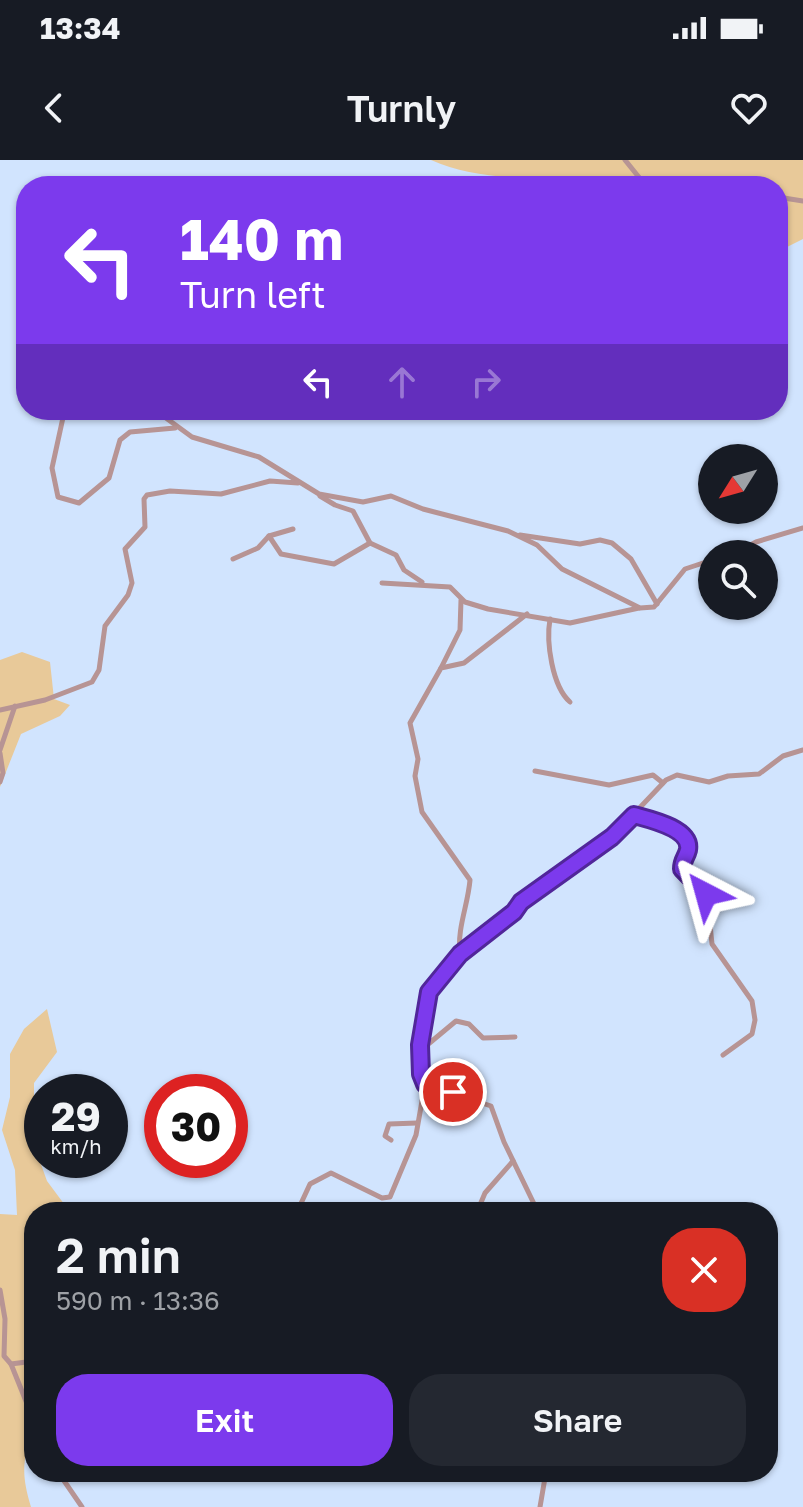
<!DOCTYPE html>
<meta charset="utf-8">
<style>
:root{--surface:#171b24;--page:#242831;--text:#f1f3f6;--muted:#9ea1a6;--accent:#7c3aed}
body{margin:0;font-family:"Golos Text",sans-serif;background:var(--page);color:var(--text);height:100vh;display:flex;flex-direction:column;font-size:30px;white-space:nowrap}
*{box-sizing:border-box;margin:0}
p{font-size:26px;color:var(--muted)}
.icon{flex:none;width:44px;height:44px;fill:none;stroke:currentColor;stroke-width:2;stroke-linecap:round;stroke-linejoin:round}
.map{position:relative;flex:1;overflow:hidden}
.details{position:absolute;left:24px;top:1042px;width:754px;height:280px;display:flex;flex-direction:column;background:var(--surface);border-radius:32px;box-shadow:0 2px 6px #0004}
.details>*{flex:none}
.banner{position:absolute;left:16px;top:16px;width:772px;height:244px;border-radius:32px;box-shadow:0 2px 6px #0004;background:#7c3aed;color:#fff;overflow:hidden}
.needle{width:52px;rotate:233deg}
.controls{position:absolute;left:698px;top:284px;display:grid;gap:16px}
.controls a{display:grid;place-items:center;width:80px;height:80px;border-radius:50%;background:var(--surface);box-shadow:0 2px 6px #0004;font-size:40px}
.speed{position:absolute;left:24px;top:914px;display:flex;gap:16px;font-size:40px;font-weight:700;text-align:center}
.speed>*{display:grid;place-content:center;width:104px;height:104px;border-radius:50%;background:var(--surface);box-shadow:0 2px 6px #0004;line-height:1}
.speed small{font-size:20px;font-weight:400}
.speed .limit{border:12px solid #d22;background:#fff;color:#111}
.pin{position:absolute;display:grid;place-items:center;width:68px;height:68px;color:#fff;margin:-34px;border:4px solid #fff;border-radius:50%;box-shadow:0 2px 8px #0007}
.me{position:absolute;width:88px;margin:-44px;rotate:321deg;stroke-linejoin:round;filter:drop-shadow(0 0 6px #0008)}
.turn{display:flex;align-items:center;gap:28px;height:168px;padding:0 32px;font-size:36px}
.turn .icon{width:104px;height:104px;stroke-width:2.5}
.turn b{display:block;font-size:56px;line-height:68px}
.lanes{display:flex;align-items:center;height:76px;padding:0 32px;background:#0003;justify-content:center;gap:40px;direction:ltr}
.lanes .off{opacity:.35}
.round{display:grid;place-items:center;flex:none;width:84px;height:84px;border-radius:32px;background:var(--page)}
.head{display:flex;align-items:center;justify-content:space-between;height:136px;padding:0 32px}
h1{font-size:48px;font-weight:600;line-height:60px}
.button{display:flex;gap:16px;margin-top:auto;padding:16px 32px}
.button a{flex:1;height:92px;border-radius:32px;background:var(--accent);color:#fff;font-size:32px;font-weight:600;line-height:92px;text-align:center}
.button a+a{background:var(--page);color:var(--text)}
.status{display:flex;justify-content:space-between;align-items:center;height:56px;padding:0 40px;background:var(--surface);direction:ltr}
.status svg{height:22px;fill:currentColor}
header{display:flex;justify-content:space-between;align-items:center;height:104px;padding:0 32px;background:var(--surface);font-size:36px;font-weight:600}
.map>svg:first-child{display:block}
</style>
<div class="status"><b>13:34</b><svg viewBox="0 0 49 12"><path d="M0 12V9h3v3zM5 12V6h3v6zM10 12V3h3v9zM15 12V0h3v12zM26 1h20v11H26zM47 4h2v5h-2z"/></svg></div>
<header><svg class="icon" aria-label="back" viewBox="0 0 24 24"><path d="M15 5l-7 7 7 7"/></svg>Turnly<svg class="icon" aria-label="heart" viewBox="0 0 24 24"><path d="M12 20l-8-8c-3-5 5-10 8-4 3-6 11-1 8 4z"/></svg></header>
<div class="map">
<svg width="803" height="1347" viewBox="0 0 803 1347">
<rect width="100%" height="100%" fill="#d1e4fe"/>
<g fill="#e8c999">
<path d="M431 0H803V79L785 88 778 84V26H595L588 17C537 19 478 21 431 0Z"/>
<polygon points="22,492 50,502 54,539 70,545 60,556 21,574 0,627 0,500"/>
<path d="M47 849 57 892 34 923V985L47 1021 70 1052H34V1272C21 1300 22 1317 31 1347H0V1054L17 1055 15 1010 2 970 10 937V894L24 869Z"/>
</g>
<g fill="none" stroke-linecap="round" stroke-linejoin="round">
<g stroke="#b79494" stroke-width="5">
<polyline points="625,0 646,26"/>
<polyline points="778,43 784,38 803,41"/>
<polyline points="53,250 61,254 74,250"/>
<polyline points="155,250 192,277 259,297 319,334 363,342 391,336 423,349 508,371 537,385 562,409 640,448 654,447 685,409 712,400"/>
<polyline points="64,253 52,308 58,337 79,343 109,318 120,280 130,272 175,268"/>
<polyline points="320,336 335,345 353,351 370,383 396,395 404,410 422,422"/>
<polyline points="520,375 580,384 600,380 612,383 631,399 657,444"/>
<polyline points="269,376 293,369"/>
<polyline points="734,394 756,382 803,368"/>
<polyline points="233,399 258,388 269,376 281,394 334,404 370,383"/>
<polyline points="382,423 450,427 465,442 488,449 570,463 639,448"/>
<path d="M550 459C546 482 552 526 570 542"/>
<polyline points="441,508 460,470 461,440"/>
<polyline points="0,550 45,540 92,522 99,510 105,466 128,435 132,423 125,389 145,367 144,339 147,335 170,331 221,334 270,321 298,323"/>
<polyline points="0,590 15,546"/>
<polyline points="0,593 3,613 0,622"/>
<polyline points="535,611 609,625 653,615 663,623"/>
<path d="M634 655C648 659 692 668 688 690 686 698 682 700 682 709L707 736 712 784 752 841 755 860 752 874 723 895"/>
<path d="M460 793C457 768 468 745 470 720L422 652 415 616 418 599 410 563 441 508 464 503 527 454"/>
<polyline points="422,899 426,886 456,861 469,864 483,878 515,877"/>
<polyline points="391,980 385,976 389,964 417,963"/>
<polyline points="297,1052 310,1024 331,1013 382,1038 390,1037 416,975 425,924"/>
<polyline points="477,1052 485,1033 513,1001"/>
<polyline points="538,1052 504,982 491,946 425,924 420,896 429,832 460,794 514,752 521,742 612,677 666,620 677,615 709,622 728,616 759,614 783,596 803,590"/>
<polyline points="0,1130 5,1159 4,1196 11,1204 34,1201"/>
<polyline points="11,1204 34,1261"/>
<polyline points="58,1312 82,1347"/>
<polyline points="540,1347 546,1312"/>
</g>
</g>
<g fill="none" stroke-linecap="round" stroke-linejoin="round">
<defs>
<path id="route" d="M453 932 425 924 421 914 420 885 429 832 460 794 514 752 521 742 612 677 634 655C648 659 692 668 688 690 686 698 682 700 682 709L706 734"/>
</defs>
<use href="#route" stroke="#51269a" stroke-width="20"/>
<use href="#route" stroke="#7c3aed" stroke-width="14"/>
</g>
</svg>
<div class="controls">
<a><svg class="needle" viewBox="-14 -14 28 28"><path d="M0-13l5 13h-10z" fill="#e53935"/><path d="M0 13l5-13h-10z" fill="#9ea1a6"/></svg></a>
<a><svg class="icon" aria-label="search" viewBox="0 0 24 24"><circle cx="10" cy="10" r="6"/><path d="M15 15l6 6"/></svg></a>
</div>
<div class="speed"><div>29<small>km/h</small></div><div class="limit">30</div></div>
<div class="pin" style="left:453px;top:932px;background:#d93025"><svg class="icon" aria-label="arrive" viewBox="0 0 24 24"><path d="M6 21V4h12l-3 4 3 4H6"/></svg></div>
<svg class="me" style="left:706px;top:734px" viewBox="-20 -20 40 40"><path d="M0-17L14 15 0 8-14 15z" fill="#7c3aed" stroke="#fff" stroke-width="4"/></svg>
<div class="banner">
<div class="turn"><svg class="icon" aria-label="left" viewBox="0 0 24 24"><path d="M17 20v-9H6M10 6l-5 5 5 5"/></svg><div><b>140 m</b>Turn left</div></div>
<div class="lanes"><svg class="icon" aria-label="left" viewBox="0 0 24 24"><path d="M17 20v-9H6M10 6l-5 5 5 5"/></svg><svg class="icon off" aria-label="ahead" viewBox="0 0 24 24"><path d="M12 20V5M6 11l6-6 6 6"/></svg><svg class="icon off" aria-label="right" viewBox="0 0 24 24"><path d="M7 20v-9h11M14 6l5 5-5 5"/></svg></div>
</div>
<section class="details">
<div class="head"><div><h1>2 min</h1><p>590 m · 13:36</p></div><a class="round" style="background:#d93025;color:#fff"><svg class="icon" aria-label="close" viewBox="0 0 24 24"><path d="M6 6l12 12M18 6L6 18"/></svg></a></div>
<div class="button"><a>Exit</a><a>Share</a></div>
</section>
</div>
